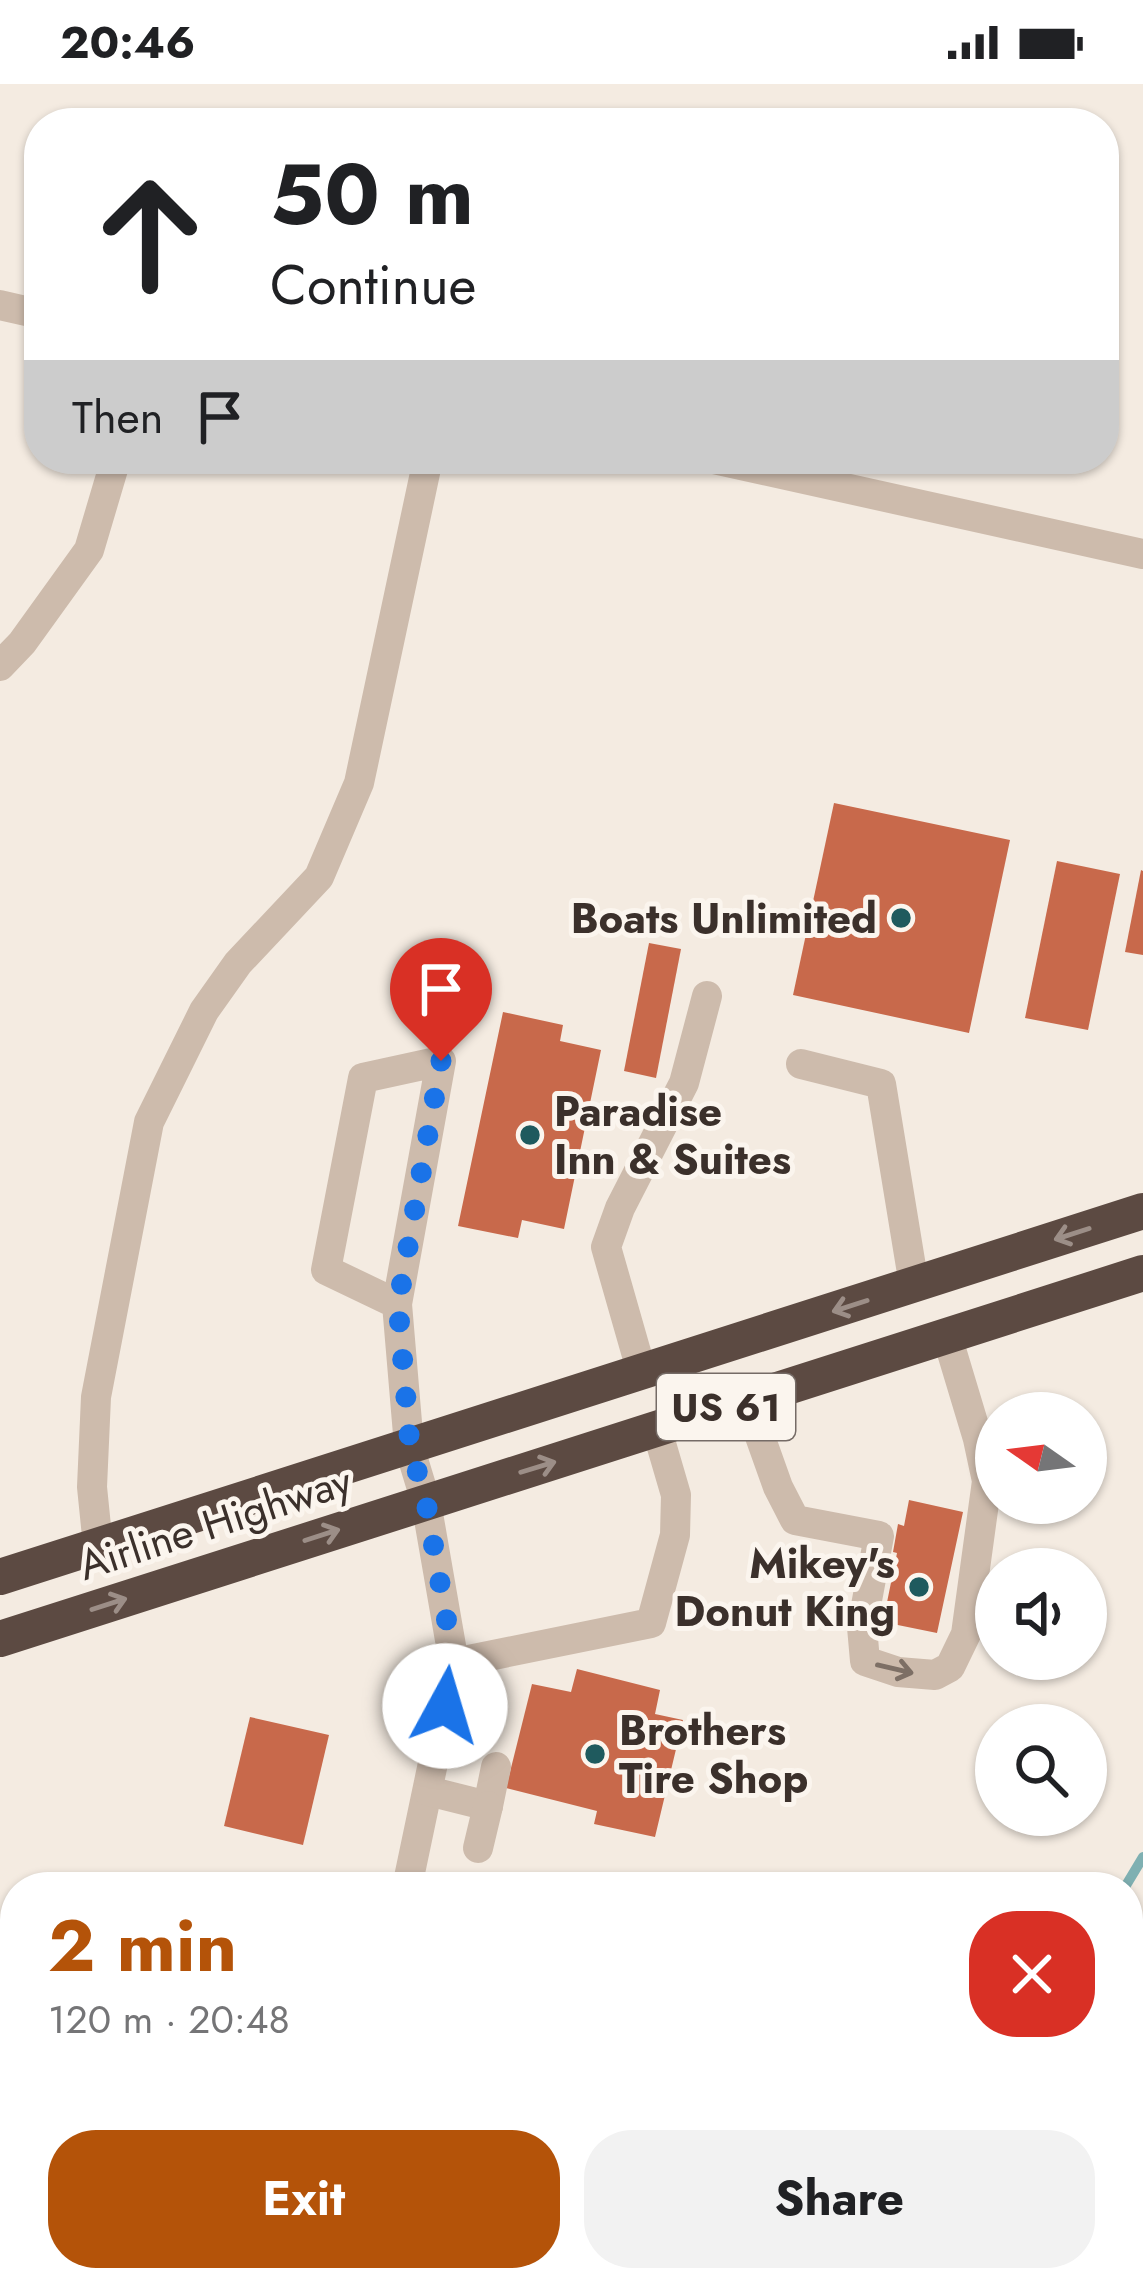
<!DOCTYPE html>
<meta charset="utf-8">
<style>
:root{--surface:#fff;--page:#f2f2f2;--text:#202124;--muted:#757577;--accent:#b45309}
body{margin:0;font-family:Jost,sans-serif;background:var(--page);color:var(--text);height:100vh;display:flex;flex-direction:column;font-size:45px;white-space:nowrap}
*{box-sizing:border-box;margin:0}
p{font-size:39px;color:var(--muted)}
.icon{flex:none;width:66px;height:66px;fill:none;stroke:currentColor;stroke-width:2;stroke-linecap:round;stroke-linejoin:round}
.map{position:relative;flex:1;overflow:hidden}
.sheet{position:absolute;left:0px;top:1788px;width:1143px;height:420px;display:flex;flex-direction:column;background:var(--surface);border-radius:48px 48px 0 0;box-shadow:0 3px 9px #0004}
.sheet>*{flex:none}
.banner{position:absolute;left:24px;top:24px;width:1095px;height:366px;border-radius:48px;box-shadow:0 3px 9px #0004;background:#fff;color:var(--text);overflow:hidden}
.needle{width:78px;rotate:284deg}
.fabs{position:absolute;left:975px;top:1308px;display:grid;gap:24px}
.fabs a{display:grid;place-items:center;width:132px;height:132px;border-radius:50%;background:var(--surface);box-shadow:0 3px 9px #0004;font-size:60px}
.pin{position:absolute;display:grid;place-items:center;width:102px;height:102px;color:#fff;margin:-123px -51px;border-radius:50% 50% 50% 0;rotate:-45deg;box-shadow:0 0 12px #0007}
.pin .icon{rotate:45deg}
.me{position:absolute;width:132px;margin:-66px;rotate:6deg;stroke-linejoin:round;filter:drop-shadow(0 0 9px #0008)}
.turn{display:flex;align-items:center;gap:42px;height:252px;padding:0 48px;font-size:54px}
.turn .icon{width:156px;height:156px;stroke-width:2.5}
.turn b{display:block;font-size:84px;line-height:102px}
.then{display:flex;align-items:center;height:114px;padding:0 48px;background:#0003;gap:24px;font-size:45px}
.round{display:grid;place-items:center;flex:none;width:126px;height:126px;border-radius:48px;background:var(--page)}
.headline{display:flex;align-items:center;justify-content:space-between;height:204px;padding:0 48px}
h1{font-size:72px;font-weight:700;line-height:90px;color:var(--accent)}
.action{display:flex;gap:24px;margin-top:auto;padding:24px 48px}
.action a{flex:1;height:138px;border-radius:48px;background:var(--accent);color:#fff;font-size:48px;font-weight:700;line-height:138px;text-align:center}
.action a+a{background:var(--page);color:var(--text)}
.status{display:flex;justify-content:space-between;align-items:center;height:84px;padding:0 60px;background:var(--surface);direction:ltr}
.status svg{height:33px;fill:currentColor}
.map>svg:first-child{display:block}
</style>
<div class="status"><b>20:46</b><svg viewBox="0 0 49 12"><path d="M0 12V9h3v3zM5 12V6h3v6zM10 12V3h3v9zM15 12V0h3v12zM26 1h20v11H26zM47 4h2v5h-2z"/></svg></div>
<div class="map">
<svg width="1143" height="2208" viewBox="0 0 1143 2208">
<rect width="100%" height="100%" fill="#f4ebe1"/>
<polygon fill="#b8c4a0" points="1143,1854 1143,2208 950,2208 959,2193 1128,2193 1128,1882"/>
<g fill="none" stroke-linecap="round" stroke-linejoin="round">
<g stroke="#7fb0b2" stroke-width="10">
<polyline points="1125,1803 1143,1773"/>
<polyline points="848,2208 866,2193"/>
</g>
</g>
<g fill="#c8694b">
<polygon points="834,719 1010,756 969,949 793,911"/>
<polygon points="1057,777 1120,790 1088,946 1025,934"/>
<polygon points="1141,786 1143,787 1143,871 1125,868"/>
<polygon points="649,859 681,865 656,994 624,987"/>
<polygon points="503,928 563,941 560,957 601,966 564,1145 522,1136 518,1154 458,1142"/>
<polygon points="909,1416 963,1428 937,1549 883,1538 897,1469 893,1468 898,1440 904,1442"/>
<polygon points="577,1585 660,1606 655,1630 683,1636 655,1753 594,1740 597,1727 506,1704 532,1600 571,1608"/>
<polygon points="250,1633 329,1651 303,1761 224,1742"/>
</g>
<g fill="none" stroke-linecap="round" stroke-linejoin="round">
<g stroke="#cdbbac" stroke-width="30">
<polyline points="0,221 39,230"/>
<polyline points="714,375 1143,470"/>
<polyline points="0,582 22,559 89,466 116,375"/>
<polyline points="801,980 881,1000 914,1201"/>
<polyline points="397,1220 326,1186 363,994 441,977 397,1220 409,1362 426,1418 454,1579 407,1803"/>
<polyline points="642,1289 606,1163 620,1124 684,999 707,912"/>
<polyline points="747,1316 778,1403 795,1436 879,1452 862,1543 865,1577 898,1588 935,1591 950,1583 966,1550 987,1397 978,1355 947,1252"/>
<polyline points="98,1462 92,1403 96,1313 149,1038 204,927 238,879 319,793 359,699 428,375"/>
<polyline points="454,1579 651,1539 675,1451 676,1411 657,1346"/>
<polyline points="428,1707 488,1722 496,1683"/>
<polyline points="478,1764 488,1722"/>
<polyline points="380,2193 382,2208"/>
<polyline points="589,2208 621,2193"/>
</g>
<g stroke="#5c4a42" stroke-width="36">
<polyline points="0,1493 1143,1127"/>
<polyline points="0,1555 1143,1189"/>
</g>
</g>
<defs><path id="oneway-shaft" d="M-6 0H5M1.5-3L5.5 0L1.5 3" fill="none" stroke-width="1.6" stroke-linecap="round" stroke-linejoin="round" transform="scale(3)"/></defs>
<g stroke="#9c8e87">
<use href="#oneway-shaft" transform="translate(1072 1150) rotate(162)"/>
<use href="#oneway-shaft" transform="translate(850 1222) rotate(162)"/>
<use href="#oneway-shaft" transform="translate(538 1383) rotate(-17)"/>
<use href="#oneway-shaft" transform="translate(322 1451) rotate(-18)"/>
<use href="#oneway-shaft" transform="translate(109 1520) rotate(-18)"/>
</g>
<use stroke="#7d6f65" href="#oneway-shaft" transform="translate(895 1585) rotate(13)"/>
<g fill="none" stroke-linecap="round" stroke-linejoin="round">
<polyline stroke="#1a73e8" stroke-width="21" stroke-dasharray="0 37.8" points="441,977 398,1220 410,1362 426,1418 454,1579 445,1622"/>
</g>
<g fill="#1f5a5e" stroke="#fbf5ee" stroke-width="4.5">
<circle cx="901" cy="834" r="12"/>
<circle cx="530" cy="1051" r="12"/>
<circle cx="919" cy="1503" r="12"/>
<circle cx="595" cy="1670" r="12"/>
</g>
<g text-anchor="middle" dominant-baseline="central" stroke-width="10" stroke-linejoin="round" paint-order="stroke">
<rect fill="#fbf5ee" stroke="#756b66" stroke-width="3" x="657" y="1290" width="138" height="66" rx="9"/>
<g font-size="39" font-weight="bold" fill="#3b302b">
<text x="726" y="1323">US 61</text>
</g>
<g font-size="42" font-weight="bold" fill="#3b302b" stroke="#fbf5ee" text-anchor="end">
<text x="877" y="834">Boats Unlimited</text>
<text x="554" y="1027" text-anchor="start">Paradise<tspan x="554" dy="48">Inn &amp; Suites</tspan></text>
<text x="895" y="1479">Mikey's<tspan x="895" dy="48">Donut King</tspan></text>
<text x="619" y="1646" text-anchor="start">Brothers<tspan x="619" dy="48">Tire Shop</tspan></text>
</g>
<g font-size="42" fill="#3b302b" stroke="#fbf5ee">
<text transform="translate(215 1439) rotate(-18)">Airline Highway</text>
</g>
</g>
</svg>
<div class="fabs">
<a><svg class="needle" viewBox="-14 -14 28 28"><path d="M0-13l5 13h-10z" fill="#e53935"/><path d="M0 13l5-13h-10z" fill="#757577"/></svg></a>
<a><svg class="icon" aria-label="sound" viewBox="0 0 24 24"><path d="M4 9h4l5-4v14l-5-4H4zM17 9q2 3 0 6"/></svg></a>
<a><svg class="icon" aria-label="search" viewBox="0 0 24 24"><circle cx="10" cy="10" r="6"/><path d="M15 15l6 6"/></svg></a>
</div>
<div class="pin" style="left:441px;top:977px;background:#d93025"><svg class="icon" aria-label="arrive" viewBox="0 0 24 24"><path d="M6 21V4h12l-3 4 3 4H6"/></svg></div>
<svg class="me" style="left:445px;top:1622px" viewBox="-20 -20 40 40"><circle r="19" fill="#fff"/><path d="M0-13L10 11 0 6-10 11z" fill="#1a73e8"/></svg>
<div class="banner">
<div class="turn"><svg class="icon" aria-label="ahead" viewBox="0 0 24 24"><path d="M12 20V5M6 11l6-6 6 6"/></svg><div><b>50 m</b>Continue</div></div>
<div class="then">Then<svg class="icon" aria-label="arrive" viewBox="0 0 24 24"><path d="M6 21V4h12l-3 4 3 4H6"/></svg></div>
</div>
<section class="sheet">
<div class="headline"><div><h1>2 min</h1><p>120 m · 20:48</p></div><a class="round" style="background:#d93025;color:#fff"><svg class="icon" aria-label="close" viewBox="0 0 24 24"><path d="M6 6l12 12M18 6L6 18"/></svg></a></div>
<div class="action"><a>Exit</a><a>Share</a></div>
</section>
</div>
